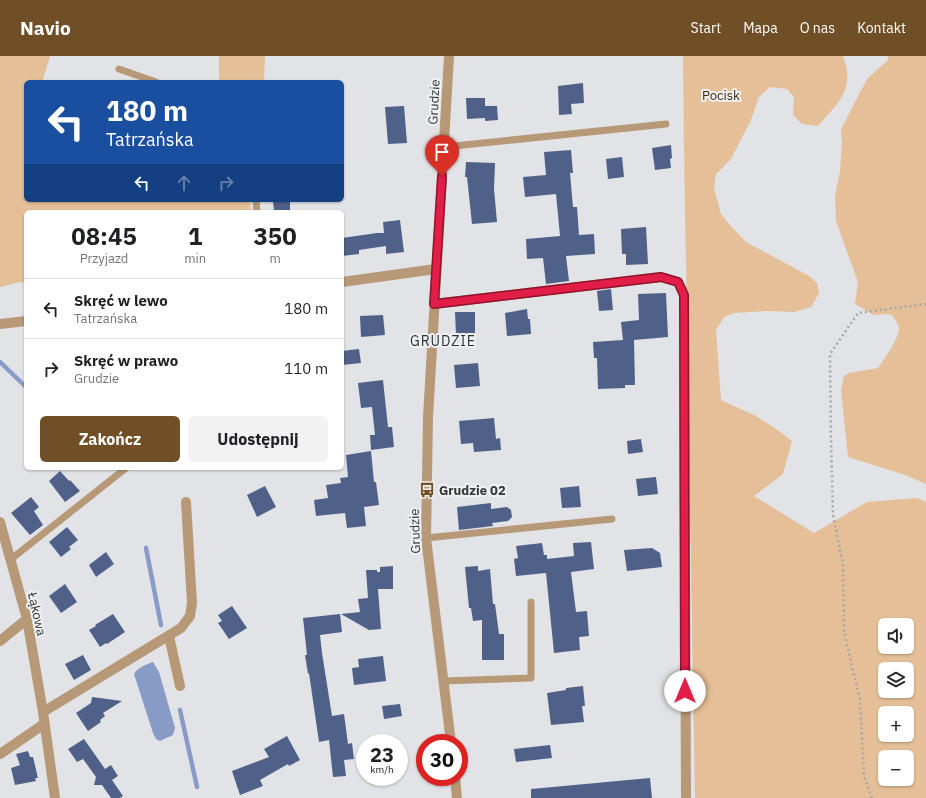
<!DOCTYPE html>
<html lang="pl">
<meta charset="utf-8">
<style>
:root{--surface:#fff;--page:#f2f2f2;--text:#202124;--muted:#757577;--line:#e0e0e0;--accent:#704e26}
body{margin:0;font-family:"IBM Plex Sans",sans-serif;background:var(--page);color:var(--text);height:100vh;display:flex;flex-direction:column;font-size:15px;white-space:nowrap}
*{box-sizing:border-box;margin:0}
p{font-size:13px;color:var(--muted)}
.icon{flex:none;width:22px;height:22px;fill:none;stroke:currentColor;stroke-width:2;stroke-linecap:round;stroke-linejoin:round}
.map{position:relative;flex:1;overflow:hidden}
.side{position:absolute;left:24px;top:154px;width:320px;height:260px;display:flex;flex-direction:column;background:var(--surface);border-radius:6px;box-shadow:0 1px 3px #0004}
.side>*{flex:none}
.hud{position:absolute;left:24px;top:24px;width:320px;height:122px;border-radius:6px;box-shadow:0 1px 3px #0004;background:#1a4fa0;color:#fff;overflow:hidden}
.fabs{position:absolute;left:878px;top:562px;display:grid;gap:8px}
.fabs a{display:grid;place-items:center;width:36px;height:36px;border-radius:6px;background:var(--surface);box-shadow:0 1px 3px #0004;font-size:20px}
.speed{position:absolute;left:356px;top:678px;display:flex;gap:8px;font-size:20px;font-weight:700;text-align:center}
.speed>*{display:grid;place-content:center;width:52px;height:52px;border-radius:50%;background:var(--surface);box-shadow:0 1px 3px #0004;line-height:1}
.speed small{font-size:10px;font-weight:400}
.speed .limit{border:6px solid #d22;background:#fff;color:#111}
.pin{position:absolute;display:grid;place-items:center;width:34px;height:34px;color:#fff;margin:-41px -17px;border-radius:50% 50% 50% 0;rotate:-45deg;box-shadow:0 0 4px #0007}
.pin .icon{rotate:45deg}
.me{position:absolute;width:44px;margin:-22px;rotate:0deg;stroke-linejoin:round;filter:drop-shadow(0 0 3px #0008)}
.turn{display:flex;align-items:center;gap:14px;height:84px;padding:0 16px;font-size:18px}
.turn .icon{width:52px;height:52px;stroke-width:2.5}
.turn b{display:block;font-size:28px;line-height:34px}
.lanes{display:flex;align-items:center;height:38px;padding:0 16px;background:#0003;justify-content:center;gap:20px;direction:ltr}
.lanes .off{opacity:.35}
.eta{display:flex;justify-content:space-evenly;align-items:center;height:68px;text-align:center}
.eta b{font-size:24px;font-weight:800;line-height:28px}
.cta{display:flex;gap:8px;margin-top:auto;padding:8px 16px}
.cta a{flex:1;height:46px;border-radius:6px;background:var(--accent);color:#fff;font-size:16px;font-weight:800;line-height:46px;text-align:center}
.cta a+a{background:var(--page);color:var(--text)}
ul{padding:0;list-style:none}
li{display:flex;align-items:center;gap:12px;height:60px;padding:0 16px;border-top:1px solid var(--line)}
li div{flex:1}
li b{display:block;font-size:15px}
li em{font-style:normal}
header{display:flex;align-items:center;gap:24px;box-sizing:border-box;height:56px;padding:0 20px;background:var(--accent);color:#fff}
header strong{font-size:19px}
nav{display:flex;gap:22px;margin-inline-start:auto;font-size:14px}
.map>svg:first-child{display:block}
</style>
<header>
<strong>Navio</strong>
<nav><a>Start</a><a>Mapa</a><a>O nas</a><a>Kontakt</a></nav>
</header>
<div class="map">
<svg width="926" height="742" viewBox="0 0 926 742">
<rect width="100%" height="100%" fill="#e2e3e7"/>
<g fill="#e5bf97" fill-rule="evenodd">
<polygon points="0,0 49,0 50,1 42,26 26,26 26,144 250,144 251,156 26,156 26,227 20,226 0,231"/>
<polygon points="219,0 265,0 264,26 219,26"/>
<path d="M683 0H843C856 33 838 47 818 70L802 68 793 59 794 41 787 33 770 31 759 41 751 64 731 103 716 118 714 132 721 158 729 168 746 186 809 220 817 227 819 237 811 251 794 256 767 255 734 257 724 261 716 274 721 344 756 360 779 375 792 385 783 418 754 440 814 477 867 446 917 442 926 446V742H695L684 95ZM885 569H907V591H885ZM885 613H907V635H885ZM885 657H907V679H885ZM885 701H907V723H885Z"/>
<path d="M888 0H926V428L905 419 848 401 841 334 844 320 849 317 878 312C884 304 898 284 899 273 899 268 894 263 892 259L885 258 874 259 855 248 858 226 836 165 835 140 840 115 842 85 841 73 867 23 888 4Z"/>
</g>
<path fill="#889ac6" d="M153 606 159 616 175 672 173 679 160 685 156 683 153 677 134 618C139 611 145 609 153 606Z"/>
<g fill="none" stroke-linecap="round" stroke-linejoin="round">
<g stroke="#889ac6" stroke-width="4.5">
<polyline points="0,306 26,331"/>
<polyline points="146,492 161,569"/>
<polyline points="180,654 197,731"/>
</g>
</g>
<g fill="#506189">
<polygon points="583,27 584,47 571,48 572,58 559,59 558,30"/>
<polygon points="466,42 485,42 485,50 497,50 498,64 485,65 485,62 467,63"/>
<polygon points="404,50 407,87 388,88 385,51"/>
<polygon points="671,89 672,102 670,103 671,112 655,114 652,92"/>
<polygon points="571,94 573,117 570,117 573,151 577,151 579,179 594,178 595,198 566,200 569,225 546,228 543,202 527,203 526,183 560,180 556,138 525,141 523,121 546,119 544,96"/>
<polygon points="622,101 624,121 608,123 606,103"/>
<polygon points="466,106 495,107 494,133 497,166 472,168 467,121 465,121"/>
<polygon points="273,144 290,144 290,156 274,156"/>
<polygon points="400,164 404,196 386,198 386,190 359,194 359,198 342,200 342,182 377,177 384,177 383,166"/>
<polygon points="646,171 648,208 626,209 626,198 622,198 621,173"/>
<polygon points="611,233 613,254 599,255 597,235"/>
<polygon points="666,237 668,281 634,284 635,329 625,329 625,332 598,333 597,302 594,302 593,286 623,284 621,266 639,264 638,238"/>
<polygon points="527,253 528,263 530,263 531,278 507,280 505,257"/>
<polygon points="455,256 475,256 475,278 456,279"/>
<polygon points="383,259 385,279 361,281 360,260"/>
<polygon points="359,293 361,307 342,309 342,295"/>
<polygon points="478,307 480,330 456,332 454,309"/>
<polygon points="383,324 388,371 392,371 394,391 371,394 370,379 375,379 372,351 361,352 358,327"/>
<polygon points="494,362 496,383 500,382 501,394 474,396 473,387 461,388 459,365"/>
<polygon points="641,383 643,396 628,398 627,385"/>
<polygon points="371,395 374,426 376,426 379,449 364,451 366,470 347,472 345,457 316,460 314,444 328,442 326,429 341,427 340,422 348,421 346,399"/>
<polygon points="60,415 69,425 70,424 80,435 65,446 49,425"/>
<polygon points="656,421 658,438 638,440 636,423"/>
<polygon points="265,430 276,451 257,461 247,439"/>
<polygon points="579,430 581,451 562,452 560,432"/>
<polygon points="31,441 39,451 34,455 43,469 30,479 11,457"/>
<polygon points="491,447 491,453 507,451 511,454 512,461 508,465 492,467 493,470 459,474 457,451"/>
<polygon points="67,471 78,484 69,491 71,493 61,501 49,486"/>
<polygon points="591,486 594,513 571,516 576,556 587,555 589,580 579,581 580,594 554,597 546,517 516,520 514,503 518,502 516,490 542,487 544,499 547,499 547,503 574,500 573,487"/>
<polygon points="652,492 660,497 662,511 627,515 624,494"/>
<polygon points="106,496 114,508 96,521 89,509"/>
<polygon points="393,510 393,533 378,533 381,573 369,574 341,558 360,556 358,543 368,542 366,514 377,514 377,516 380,516 380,511"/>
<polygon points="478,510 478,515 490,513 493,548 495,548 499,578 504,578 504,604 482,604 482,564 473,565 471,552 469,552 465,511"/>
<polygon points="65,528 77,546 61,557 49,540"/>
<polygon points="232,550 247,572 229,583 218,567 222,565 218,559"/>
<polygon points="113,558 125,576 107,588 106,587 100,591 89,574 96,570 95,569"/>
<polygon points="340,558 342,576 320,579 322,597 332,660 344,658 348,688 352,687 354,703 344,704 346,720 333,721 329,684 319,686 309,617 308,618 305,599 307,599 303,562"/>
<polygon points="83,599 91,614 74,624 65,608"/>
<polygon points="383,600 386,625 354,629 352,612 359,611 358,603"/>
<polygon points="583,630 585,650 582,650 584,666 551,669 547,637 566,634 566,632"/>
<polygon points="92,641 122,645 103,657 105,660 100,664 101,666 88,675 76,657 91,647"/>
<polygon points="400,648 402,660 384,663 382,650"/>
<polygon points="287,680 300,704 289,710 288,708 260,724 263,730 240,739 232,715 269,701 264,693"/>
<polygon points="84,683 105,713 111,709 118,720 112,724 123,740 120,742 111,742 102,729 94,729 96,721 83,703 77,706 68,693"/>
<polygon points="550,689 552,702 516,706 514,693"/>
<polygon points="28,695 30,701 33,701 38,722 35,722 36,725 15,729 11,712 20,709 16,698"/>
<polygon points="650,722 652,742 531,742 531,733"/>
</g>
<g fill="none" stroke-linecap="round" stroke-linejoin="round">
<polyline stroke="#a7a7ab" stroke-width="2.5" stroke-dasharray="2 3" stroke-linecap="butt" points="872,742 864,720 860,644 844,576 843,509 833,459 831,384 830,298 858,257 926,248"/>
<g stroke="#b79978" stroke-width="7">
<polyline points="119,13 156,26"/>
<polyline points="444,91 666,68"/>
<polyline points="256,144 257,156"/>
<polyline points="426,482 612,463"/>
<polyline points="10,504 126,412"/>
<polyline points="443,625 531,622 531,546"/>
</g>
<g stroke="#b79978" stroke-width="10">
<polyline points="449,0 428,361 426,482 451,687"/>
<polyline points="342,226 436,213"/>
<polyline points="434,248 661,221 678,226 684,239 686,742"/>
<polyline points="0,268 26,265"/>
<polyline points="0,466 27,563 43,656 55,742"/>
<polyline points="169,580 180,630"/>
<polyline points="0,585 27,563"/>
<polyline points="43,656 181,572 190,560 192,547 186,446"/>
<polyline points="0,698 44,668"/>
<polyline points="455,721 457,742"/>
</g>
</g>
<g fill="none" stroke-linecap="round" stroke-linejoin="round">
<defs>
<polyline id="route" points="442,120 434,248 661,221 678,226 684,239 685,635"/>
</defs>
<use href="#route" stroke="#92132f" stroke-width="10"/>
<use href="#route" stroke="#e11d48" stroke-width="7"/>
</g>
<defs>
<symbol id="bus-bare" viewBox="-9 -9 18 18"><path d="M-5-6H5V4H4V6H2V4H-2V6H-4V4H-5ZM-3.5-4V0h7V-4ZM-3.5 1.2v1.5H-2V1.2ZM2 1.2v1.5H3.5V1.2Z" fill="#704e26" stroke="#eff1f4" stroke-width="2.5" paint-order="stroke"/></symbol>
</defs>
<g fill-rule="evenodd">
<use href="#bus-bare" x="416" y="423" width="22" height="22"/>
</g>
<g text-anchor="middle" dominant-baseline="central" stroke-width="4" stroke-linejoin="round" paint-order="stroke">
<g font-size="13" fill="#402606" stroke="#eff1f4">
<text x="721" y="39">Pocisk</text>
</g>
<g font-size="13" fill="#353537" stroke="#eff1f4">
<text transform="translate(434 46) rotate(-87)">Grudzie</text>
<text transform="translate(415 475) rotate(-92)">Grudzie</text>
<text transform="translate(37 558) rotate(77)">Łąkowa</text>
</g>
<g font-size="13" font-weight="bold" fill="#353537" stroke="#eff1f4" text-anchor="start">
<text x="439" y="434">Grudzie 02</text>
</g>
<g font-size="14" letter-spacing="1" fill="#2f3033" stroke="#eff1f4">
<text x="443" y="285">GRUDZIE</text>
</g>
</g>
</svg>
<div class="fabs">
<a><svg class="icon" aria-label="sound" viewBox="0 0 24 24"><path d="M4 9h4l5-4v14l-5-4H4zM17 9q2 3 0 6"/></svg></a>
<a><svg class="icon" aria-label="layers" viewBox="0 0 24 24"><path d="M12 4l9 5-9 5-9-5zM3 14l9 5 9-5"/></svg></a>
<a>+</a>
<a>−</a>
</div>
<div class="speed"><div>23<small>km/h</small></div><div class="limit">30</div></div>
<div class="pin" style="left:442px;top:120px;background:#d93025"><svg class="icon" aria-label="arrive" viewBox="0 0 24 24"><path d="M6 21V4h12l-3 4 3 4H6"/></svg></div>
<svg class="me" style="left:685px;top:635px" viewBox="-20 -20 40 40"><circle r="19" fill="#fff"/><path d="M0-13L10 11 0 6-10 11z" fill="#e11d48"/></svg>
<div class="hud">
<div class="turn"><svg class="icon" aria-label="left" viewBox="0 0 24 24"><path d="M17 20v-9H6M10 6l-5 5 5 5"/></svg><div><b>180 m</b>Tatrzańska</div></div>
<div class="lanes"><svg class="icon" aria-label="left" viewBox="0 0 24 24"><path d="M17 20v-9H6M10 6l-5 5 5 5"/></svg><svg class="icon off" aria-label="ahead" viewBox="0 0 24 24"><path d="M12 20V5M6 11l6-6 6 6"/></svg><svg class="icon off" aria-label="right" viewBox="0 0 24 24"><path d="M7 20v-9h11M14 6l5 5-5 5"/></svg></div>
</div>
<section class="side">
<div class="eta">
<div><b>08:45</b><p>Przyjazd</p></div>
<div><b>1</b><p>min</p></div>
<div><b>350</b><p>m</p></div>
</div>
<ul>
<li><svg class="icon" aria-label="left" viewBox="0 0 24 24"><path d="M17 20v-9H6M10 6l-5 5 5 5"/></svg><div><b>Skręć w lewo</b><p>Tatrzańska</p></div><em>180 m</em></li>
<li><svg class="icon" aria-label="right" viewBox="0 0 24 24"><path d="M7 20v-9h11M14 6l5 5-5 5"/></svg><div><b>Skręć w prawo</b><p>Grudzie</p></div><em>110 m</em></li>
</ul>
<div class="cta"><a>Zakończ</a><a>Udostępnij</a></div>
</section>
</div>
